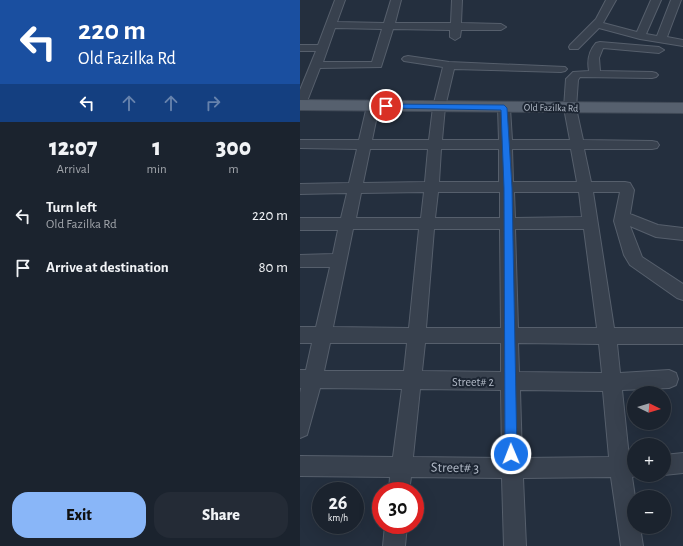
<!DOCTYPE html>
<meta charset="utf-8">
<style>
:root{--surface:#1b232e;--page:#242b36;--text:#f1f3f6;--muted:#a0a4aa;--line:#39404a;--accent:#89b6f8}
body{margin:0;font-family:"Alegreya Sans",sans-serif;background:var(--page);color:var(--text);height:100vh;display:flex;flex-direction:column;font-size:15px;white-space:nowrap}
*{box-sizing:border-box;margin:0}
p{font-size:13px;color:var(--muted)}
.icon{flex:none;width:22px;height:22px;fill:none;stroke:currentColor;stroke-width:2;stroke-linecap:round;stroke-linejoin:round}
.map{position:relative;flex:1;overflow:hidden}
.details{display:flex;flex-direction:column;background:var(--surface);width:300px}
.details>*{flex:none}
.top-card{background:#1a4fa0;color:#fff;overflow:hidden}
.needle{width:26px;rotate:95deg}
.controls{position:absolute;left:327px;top:386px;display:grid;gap:8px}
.controls a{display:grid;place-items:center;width:44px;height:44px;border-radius:50%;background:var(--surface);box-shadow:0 4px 16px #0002,0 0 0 1px var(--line);font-size:20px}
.speed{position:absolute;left:12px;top:482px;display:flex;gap:8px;font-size:20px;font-weight:700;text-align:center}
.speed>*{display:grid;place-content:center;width:52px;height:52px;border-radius:50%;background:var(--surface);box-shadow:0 4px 16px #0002,0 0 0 1px var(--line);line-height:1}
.speed small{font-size:10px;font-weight:400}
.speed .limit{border:6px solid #d22;background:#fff;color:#111}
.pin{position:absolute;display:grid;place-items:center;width:34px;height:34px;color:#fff;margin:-17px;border:2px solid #fff;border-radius:50%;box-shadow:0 1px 4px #0007}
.me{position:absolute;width:44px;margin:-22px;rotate:359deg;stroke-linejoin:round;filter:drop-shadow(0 0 3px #0008)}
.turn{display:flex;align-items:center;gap:14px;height:84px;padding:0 12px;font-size:18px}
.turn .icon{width:52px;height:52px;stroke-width:2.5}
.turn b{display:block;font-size:28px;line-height:34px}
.lanes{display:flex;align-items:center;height:38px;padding:0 12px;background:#0003;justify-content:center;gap:20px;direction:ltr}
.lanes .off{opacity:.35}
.eta{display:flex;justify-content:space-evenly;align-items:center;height:68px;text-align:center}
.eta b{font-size:24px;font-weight:800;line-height:28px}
.action{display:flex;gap:8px;margin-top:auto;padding:8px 12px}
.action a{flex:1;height:46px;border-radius:16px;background:var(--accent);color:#111;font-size:16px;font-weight:800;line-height:46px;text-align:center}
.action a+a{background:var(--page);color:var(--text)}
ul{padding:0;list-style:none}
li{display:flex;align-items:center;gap:12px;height:52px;padding:0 12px}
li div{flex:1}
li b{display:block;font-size:15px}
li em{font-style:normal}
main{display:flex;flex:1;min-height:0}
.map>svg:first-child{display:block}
</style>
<main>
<section class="details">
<div class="top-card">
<div class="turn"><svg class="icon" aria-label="left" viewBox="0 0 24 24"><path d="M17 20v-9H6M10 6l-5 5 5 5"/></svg><div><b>220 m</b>Old Fazilka Rd</div></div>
<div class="lanes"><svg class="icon" aria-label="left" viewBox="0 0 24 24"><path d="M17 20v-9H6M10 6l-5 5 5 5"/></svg><svg class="icon off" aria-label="ahead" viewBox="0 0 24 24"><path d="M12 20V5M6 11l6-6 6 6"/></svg><svg class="icon off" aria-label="ahead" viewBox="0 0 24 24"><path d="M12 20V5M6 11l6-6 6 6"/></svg><svg class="icon off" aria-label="right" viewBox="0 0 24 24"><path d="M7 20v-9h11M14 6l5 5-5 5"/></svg></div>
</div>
<div class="eta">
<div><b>12:07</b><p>Arrival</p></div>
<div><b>1</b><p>min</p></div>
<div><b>300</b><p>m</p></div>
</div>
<ul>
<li><svg class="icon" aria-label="left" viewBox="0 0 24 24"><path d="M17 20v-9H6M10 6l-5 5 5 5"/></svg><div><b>Turn left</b><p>Old Fazilka Rd</p></div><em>220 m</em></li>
<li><svg class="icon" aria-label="arrive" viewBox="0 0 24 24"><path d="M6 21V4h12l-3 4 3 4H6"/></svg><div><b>Arrive at destination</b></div><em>80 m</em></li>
</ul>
<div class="action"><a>Exit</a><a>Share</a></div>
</section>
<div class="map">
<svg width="383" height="546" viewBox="0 0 383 546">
<rect width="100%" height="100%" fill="#242f3e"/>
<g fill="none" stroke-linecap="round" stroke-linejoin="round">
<defs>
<g id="minor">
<path d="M35 0H45L37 22 84 23 91 0H101L95 23H151L152 0H162L161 23 201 24 206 27 201 30H161L160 37 155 40 150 37V30L93 29 81 67 20 68 6 104 4 107 0 108V90L16 51H0V45H18ZM35 28 82 29 72 62H23Z"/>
<polygon points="306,0 316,0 303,23 337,32 351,0 361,0 346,34 357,36 371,0 381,0 367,37 383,40 383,46 340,39 299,28 278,49 270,49 269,47 270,45 296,19"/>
<path d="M300 42 359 47 364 50 359 53 303 48 299 58 300 71 352 72 356 73 358 75 356 77 352 78 280 77 278 80 276 108 283 140 352 141 357 142 359 145 357 148 352 149H284L291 182H325L330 183 334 190 330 214 358 225 383 228V240L356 237 330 226 342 257 383 284V300L377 298 330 265 324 255 314 221 320 192H293L314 328H383V344H317L320 373 369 370 376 373 378 379 376 385 369 388 322 390 329 457H334V475H339L332 477 335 497 334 527H340L343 546H321L311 477 223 478 226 546H204L202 478 111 477 109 491H89L90 477 0 476V456L93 457 102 389 20 388 7 435 0 438V393L1 388H0V370H6L12 343H0V327H16L30 267H0V255L33 254 38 230H0V218H41L47 193 0 194V184L49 183 57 149 0 148V140H59L67 106 69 103H77L79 106 72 140H129L133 107 143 67 104 61 102 59 104 57 108 56 149 62 265 67 267 69 265 71 261 72 154 69 145 107 142 140H199L198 108 200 105H208L210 108 212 140H270L264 108 266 79 273 72 289 71C287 60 289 51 296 43ZM70 149H128L125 182 63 183ZM141 149H199V182H139ZM212 149H271L277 182H213ZM124 192 121 218H56L61 193ZM138 192H200V218H135ZM214 192H279L282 217 215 218ZM53 229H119L109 328 33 327ZM134 229H200L201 328H126ZM215 229H284L297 328H218ZM30 343H107L104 371H24ZM125 343H201V372L122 371ZM218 343 299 344 302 373 219 372ZM120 389 201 390 202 458 113 457ZM220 390 303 391 309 457 222 458Z"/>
<polygon points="383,453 383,473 364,475 364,455"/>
<polygon points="85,525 107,525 105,546 83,546"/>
</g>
<polygon id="major" points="0,100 383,103 383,113 0,110"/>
</defs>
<use href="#minor" stroke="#565f6c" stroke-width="2"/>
<use href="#major" stroke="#414a57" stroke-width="2"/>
<use href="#minor" fill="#38414e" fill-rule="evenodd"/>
<use href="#major" fill="#56606e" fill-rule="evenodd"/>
</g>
<polygon fill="#1a73e8" stroke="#114b97" points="84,104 204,105 207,108 212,188 217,454 215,458 211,460 207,458 205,454 204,188 201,110 86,108 84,107"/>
<g text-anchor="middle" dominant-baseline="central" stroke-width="4" stroke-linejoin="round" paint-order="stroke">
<g font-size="10" fill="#b4bcc9" stroke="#1d2633">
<text transform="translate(251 108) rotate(1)">Old Fazilka Rd</text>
</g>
<g font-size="12" fill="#b4bcc9" stroke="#1d2633">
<text x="173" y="382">Street# 2</text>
</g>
<g font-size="14" fill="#b4bcc9" stroke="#1d2633">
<text transform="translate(155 468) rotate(1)">Street# 3</text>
</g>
</g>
</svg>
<div class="controls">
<a><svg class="needle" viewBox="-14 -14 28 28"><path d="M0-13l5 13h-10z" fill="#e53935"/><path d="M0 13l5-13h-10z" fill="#a0a4aa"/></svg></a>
<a>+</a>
<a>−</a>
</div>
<div class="speed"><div>26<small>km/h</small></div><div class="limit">30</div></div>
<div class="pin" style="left:86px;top:106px;background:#d93025"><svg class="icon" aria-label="arrive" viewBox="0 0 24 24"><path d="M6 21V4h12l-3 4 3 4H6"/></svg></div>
<svg class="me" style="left:211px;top:454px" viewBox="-20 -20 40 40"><circle r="17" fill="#1a73e8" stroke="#fff" stroke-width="3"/><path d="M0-11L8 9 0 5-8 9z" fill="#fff"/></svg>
</div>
</main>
